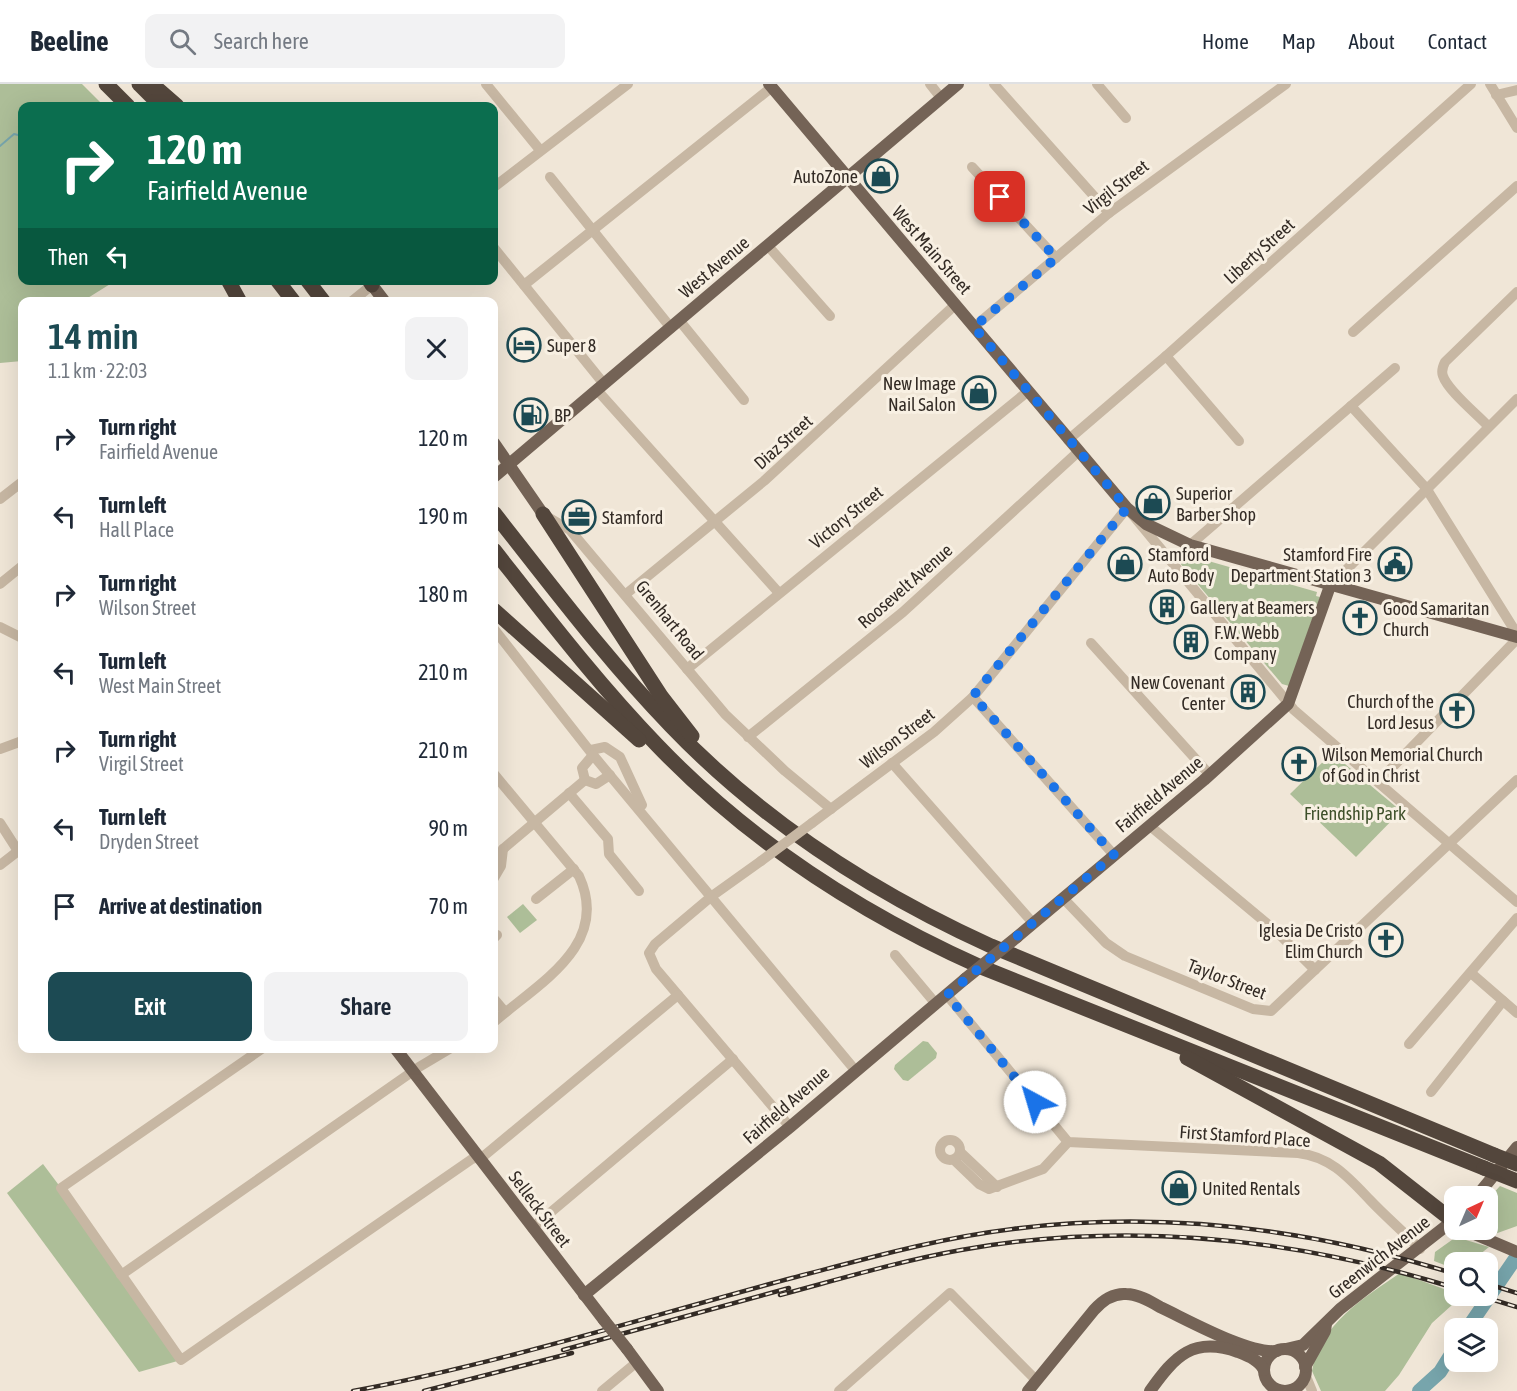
<!DOCTYPE html>
<meta charset="utf-8">
<style>
:root{--surface:#fff;--page:#f2f2f3;--text:#1f2937;--muted:#747a83;--line:#e0e1e3;--accent:#1c4a53}
body{margin:0;font-family:"Asap Condensed",sans-serif;background:var(--page);color:var(--text);height:100vh;display:flex;flex-direction:column;font-size:22px;white-space:nowrap}
*{box-sizing:border-box;margin:0}
p{font-size:20px;color:var(--muted)}
.icon{flex:none;width:33px;height:33px;fill:none;stroke:currentColor;stroke-width:2;stroke-linecap:round;stroke-linejoin:round}
.map{position:relative;flex:1;overflow:hidden}
.details{position:absolute;left:18px;top:213px;width:480px;height:756px;display:flex;flex-direction:column;background:var(--surface);border-radius:12px;box-shadow:0 6px 24px #0002}
.details>*{flex:none}
.top-card{position:absolute;left:18px;top:18px;width:480px;height:183px;border-radius:12px;box-shadow:0 6px 24px #0002;background:#0b6e4f;color:#fff;overflow:hidden}
.needle{width:39px;rotate:44deg}
.buttons{position:absolute;left:1444px;top:1102px;display:grid;gap:12px}
.buttons a{display:grid;place-items:center;width:54px;height:54px;border-radius:12px;background:var(--surface);box-shadow:0 6px 24px #0002;font-size:30px}
.pin{position:absolute;display:grid;place-items:center;width:51px;height:51px;color:#fff;margin:-26px;border-radius:12px;box-shadow:0 3px 9px #0006}
.me{position:absolute;width:66px;margin:-33px;rotate:321deg;stroke-linejoin:round;filter:drop-shadow(0 0 4px #0008)}
.turn{display:flex;align-items:center;gap:21px;height:126px;padding:0 30px;font-size:27px}
.turn .icon{width:78px;height:78px;stroke-width:2.5}
.turn b{display:block;font-size:42px;line-height:51px}
.then{display:flex;align-items:center;height:57px;padding:0 30px;background:#0003;gap:12px;font-size:22px}
.round{display:grid;place-items:center;flex:none;width:63px;height:63px;border-radius:12px;background:var(--page)}
.headline{display:flex;align-items:center;justify-content:space-between;height:102px;padding:0 30px}
h1{font-size:36px;font-weight:600;line-height:45px;color:var(--accent)}
.cta{display:flex;gap:12px;margin-top:auto;padding:12px 30px}
.cta a{flex:1;height:69px;border-radius:12px;background:var(--accent);color:#fff;font-size:24px;font-weight:600;line-height:69px;text-align:center}
.cta a+a{background:var(--page);color:var(--text)}
ul{padding:0;list-style:none}
li{display:flex;align-items:center;gap:18px;height:78px;padding:0 30px}
li div{flex:1}
li b{display:block;font-size:22px}
li em{font-style:normal}
header{display:flex;align-items:center;gap:36px;box-sizing:border-box;height:84px;padding:0 30px;background:var(--surface);border-bottom:2px solid var(--line)}
header strong{font-size:28px}
nav{display:flex;gap:33px;margin-inline-start:auto;font-size:21px}
.search{width:420px;height:54px;background:var(--page);display:flex;align-items:center;gap:15px;box-sizing:border-box;padding:0 21px;border-radius:12px;color:var(--muted);font-size:22px}
.map>svg:first-child{display:block}
</style>
<header>
<strong>Beeline</strong>
<div class="search"><svg class="icon" aria-label="search" viewBox="0 0 24 24"><circle cx="10" cy="10" r="6"/><path d="M15 15l6 6"/></svg>Search here</div>
<nav><a>Home</a><a>Map</a><a>About</a><a>Contact</a></nav>
</header>
<div class="map">
<svg width="1517" height="1307" viewBox="0 0 1517 1307">
<rect width="100%" height="100%" fill="#f0e6d7"/>
<g fill="#adbe98">
<polygon points="0,0 82,0 104,22 22,22 22,196 115,197 83,217 22,218 22,277 0,279"/>
<polygon points="1177,468 1317,508 1316,512 1320,513 1289,602 1282,600 1174,472"/>
<polygon points="1332,669 1401,727 1356,773 1290,710"/>
<polygon points="523,820 537,836 520,849 507,833"/>
<polygon points="923,957 928,958 937,969 936,974 908,997 903,996 894,985 895,981"/>
<polygon points="43,1080 61,1104 181,1276 139,1288 7,1109"/>
<polygon points="1500,1102 1517,1109 1517,1142 1492,1151 1476,1146 1488,1146 1488,1115"/>
<polygon points="1456,1153 1489,1163 1469,1179 1455,1179 1455,1185 1434,1177 1435,1168"/>
<path d="M1400 1189 1455 1209V1212H1462L1432 1239 1399 1291 1385 1307H1321L1312 1287C1320 1240 1364 1214 1400 1189Z"/>
</g>
<g fill="none" stroke-linecap="round" stroke-linejoin="round">
<polyline stroke="#77a5ac" stroke-width="2" points="0,62 14,50 22,52"/>
<g stroke="#77a5ac" stroke-width="14">
<polyline points="1467,1245 1517,1172"/>
<polyline points="1419,1307 1440,1288 1455,1264"/>
</g>
<g stroke="#c7b7a3" stroke-width="10">
<polyline points="486,0 540,66"/>
<polyline points="930,0 941,14"/>
<polyline points="994,0 1109,129"/>
<polyline points="1097,0 1126,34"/>
<polyline points="1490,0 1517,44"/>
<polyline points="1496,11 1517,6"/>
<polyline points="972,83 1056,174"/>
<polyline points="550,93 671,244"/>
<polyline points="494,103 628,0"/>
<polyline points="768,162 830,232"/>
<polyline points="494,164 604,300"/>
<polyline points="524,201 772,3"/>
<polyline points="351,218 377,197"/>
<polyline points="679,236 744,316"/>
<polyline points="974,243 1109,129 1286,0"/>
<polyline points="1353,248 1517,102"/>
<polyline points="1166,272 1239,357"/>
<polyline points="597,306 779,509"/>
<polyline points="1351,322 1426,404 1517,550"/>
<path d="M1488 342C1477 330 1448 307 1443 292 1441 287 1443 282 1445 278L1517 208"/>
<polyline points="1068,356 1166,272 1471,0"/>
<polyline points="0,415 22,398"/>
<polyline points="546,432 570,446 725,630 785,687 831,725"/>
<polyline points="1190,461 1395,284"/>
<polyline points="0,500 22,482"/>
<polyline points="1330,502 1517,315"/>
<polyline points="626,510 764,397 955,221"/>
<polyline points="0,543 22,554"/>
<polyline points="494,545 593,671 855,986"/>
<polyline points="1091,559 1210,691"/>
<polyline points="687,585 1027,308"/>
<polyline points="973,613 1114,771"/>
<polyline points="748,653 903,528 1078,368"/>
<polyline points="0,665 22,657"/>
<polyline points="591,666 605,663 620,673 642,721"/>
<polyline points="593,671 582,684 585,696 596,700 610,691"/>
<polyline points="892,679 1033,839"/>
<path d="M494 690 579 792C611 861 539 899 494 938"/>
<polyline points="1378,698 1517,555"/>
<polyline points="569,709 608,755 609,770 639,807"/>
<polyline points="0,739 18,767"/>
<polyline points="812,739 934,648 973,613 1127,424 1294,626 1517,818"/>
<polyline points="1150,742 1276,847 1315,886"/>
<polyline points="503,765 585,696"/>
<polyline points="761,777 712,812 655,860 649,869 656,885 790,1043"/>
<polyline points="0,781 22,764"/>
<polyline points="494,794 501,782 503,765"/>
<polyline points="1063,814 1106,859 1125,872 1253,925 1271,927 1517,696"/>
<polyline points="536,815 574,785"/>
<polyline points="494,854 497,851"/>
<polyline points="895,871 936,920"/>
<polyline points="1471,889 1517,929"/>
<path d="M947 911 1068 1058 1298 1069C1331 1073 1348 1093 1370 1116 1386 1133 1404 1148 1420 1165"/>
<polyline points="494,915 505,928"/>
<polyline points="1409,960 1517,834"/>
<polyline points="263,964 61,1104 181,1276 472,1075 485,1071 678,911"/>
<polyline points="1431,1008 1503,917"/>
<circle cx="950" cy="1066" r="10"/>
<polyline points="960,1068 997,1103"/>
<polyline points="954,1076 979,1100 989,1105 1043,1085 1068,1058"/>
<polyline points="532,1144 733,975"/>
<polyline points="121,1191 419,983 451,964"/>
<polyline points="1305,1290 1312,1307"/>
<polyline points="602,1307 637,1278"/>
<polyline points="839,1307 950,1209 1036,1296"/>
<polyline points="1285,1307 1286,1307"/>
</g>
<g stroke="#746356" stroke-width="12">
<polyline points="769,0 1127,424 1146,440 1190,461 1517,553"/>
<polyline points="372,201 385,218"/>
<polyline points="494,359 543,430"/>
<polyline points="494,393 958,0"/>
<polyline points="1017,853 1204,696 1288,620 1330,502"/>
<polyline points="395,964 604,1236"/>
<polyline points="1476,1113 1517,1063"/>
<polyline points="1465,1146 1517,1168"/>
<polyline points="584,1211 790,1043 965,895"/>
<polyline points="627,1265 658,1307"/>
<polyline points="1286,1265 1303,1261 1340,1225 1455,1135"/>
<circle cx="1285" cy="1286" r="21"/>
<polyline points="1305,1283 1325,1247 1326,1240"/>
<path d="M1028 1307 1094 1226C1102 1217 1113 1209 1126 1210 1138 1210 1150 1217 1160 1223 1188 1236 1248 1270 1277 1267"/>
<path d="M1150 1307C1175 1272 1193 1252 1238 1268 1248 1272 1259 1276 1264 1286"/>
</g>
<g stroke="#53463c" stroke-width="15">
<polyline points="106,0 128,22"/>
<polyline points="139,0 161,22"/>
<polyline points="152,0 177,22"/>
<polyline points="228,196 240,218"/>
<polyline points="277,196 294,218"/>
<polyline points="307,196 324,218"/>
<polyline points="369,196 372,201"/>
<path d="M494 429C551 501 607 576 671 642 762 737 872 808 991 862L1494 1071"/>
<polyline points="543,430 661,612 692,652"/>
<path d="M494 466C546 532 598 600 657 661 748 756 860 829 981 883L1484 1084"/>
<polyline points="494,526 639,656"/>
<polyline points="1187,974 1379,1079 1453,1137"/>
</g>
<defs>
<g id="rail">
<polyline points="1488,1200 1517,1209"/>
<path d="M780 1211C840 1195 900 1177 961 1166 1128 1136 1294 1154 1455 1204"/>
<polyline points="1481,1212 1517,1223"/>
<polyline points="563,1266 789,1204"/>
<path d="M353 1307C502 1279 646 1233 792 1194 865 1175 938 1154 1013 1145 1162 1126 1312 1145 1455 1190"/>
<polyline points="424,1307 572,1269"/>
</g>
</defs>
<use href="#rail" stroke="#332b25" stroke-width="4.5"/>
<use href="#rail" stroke="#f8f0e3" stroke-width="2" stroke-dasharray="7" stroke-linecap="butt"/>
<polyline stroke="#c7b7a3" stroke-width="10" points="761,777 812,739"/>
<g stroke="#746356" stroke-width="12">
<polyline points="965,895 1017,853"/>
<polyline points="604,1236 627,1265"/>
</g>
<g stroke="#53463c" stroke-width="15">
<polyline points="1494,1071 1517,1080"/>
<polyline points="1484,1084 1517,1097"/>
</g>
</g>
<g fill="none" stroke-linecap="round" stroke-linejoin="round">
<polyline stroke="#1a73e8" stroke-width="10" stroke-dasharray="0 18" points="1000,113 1056,174 974,243 1127,424 973,612 1114,771 947,911 1035,1018"/>
</g>
<defs>
<symbol id="shop-ring" viewBox="-11 -11 22 22"><circle r="9.5" fill="#f8f0e3" stroke="#1c4a53" stroke-width="1.5"/><path d="M-5-2.5h2.3a2.7 3.5 0 0 1 5.4 0H5L5.5 6h-11ZM-1.5-2.5h3a1.5 2.3 0 0 0-3 0Z" fill="#1c4a53"/></symbol>
<symbol id="hotel-ring" viewBox="-11 -11 22 22"><circle r="9.5" fill="#f8f0e3" stroke="#1c4a53" stroke-width="1.5"/><path d="M-6-4.5h1.5V1H6V5H4.5V3h-9V5H-6ZM-4 0a1.8 1.8 0 1 1 3.6 0ZM.5 0V-2.5h3Q6-2.5 6 0Z" fill="#1c4a53"/></symbol>
<symbol id="fuel-ring" viewBox="-11 -11 22 22"><circle r="9.5" fill="#f8f0e3" stroke="#1c4a53" stroke-width="1.5"/><path d="M-5.5-6h7V0h2V4h1.3V-2.5L3-4.5l.8-.8L6-3V5H2.5V1h-1V6h-7ZM-4.2-4.7v3.2H.2V-4.7Z" fill="#1c4a53"/></symbol>
<symbol id="office-ring" viewBox="-11 -11 22 22"><circle r="9.5" fill="#f8f0e3" stroke="#1c4a53" stroke-width="1.5"/><path d="M-6-3h4V-5.5h4V-3h4V5H-6ZM-1-4.5V-3h2v-1.5ZM-6 0V1H6V0Z" fill="#1c4a53"/></symbol>
<symbol id="civic-ring" viewBox="-11 -11 22 22"><circle r="9.5" fill="#f8f0e3" stroke="#1c4a53" stroke-width="1.5"/><path d="M-.6-6.5H3V-4.5H.6V-3L4-1V1h2V6H-6V1h2V-1L-.6-3ZM-1.2 2.5V6h2.4V2.5Z" fill="#1c4a53"/></symbol>
<symbol id="building-ring" viewBox="-11 -11 22 22"><circle r="9.5" fill="#f8f0e3" stroke="#1c4a53" stroke-width="1.5"/><path d="M-4-6H4V6H1V3H-1V6H-4ZM-2.5-4.3h1.7v1.8h-1.7ZM.8-4.3h1.7v1.8H.8ZM-2.5-1h1.7V.8h-1.7ZM.8-1h1.7V.8H.8Z" fill="#1c4a53"/></symbol>
<symbol id="church-ring" viewBox="-11 -11 22 22"><circle r="9.5" fill="#f8f0e3" stroke="#1c4a53" stroke-width="1.5"/><path d="M-1.2-6h2.4v3.5h3.3v2.4h-3.3V6h-2.4V-.1h-3.3v-2.4h3.3Z" fill="#1c4a53"/></symbol>
</defs>
<g fill-rule="evenodd">
<use href="#shop-ring" x="862" y="73" width="38" height="38"/>
<use href="#hotel-ring" x="505" y="242" width="38" height="38"/>
<use href="#shop-ring" x="960" y="290" width="38" height="38"/>
<use href="#fuel-ring" x="512" y="312" width="38" height="38"/>
<use href="#shop-ring" x="1134" y="400" width="38" height="38"/>
<use href="#office-ring" x="560" y="414" width="38" height="38"/>
<use href="#shop-ring" x="1106" y="461" width="38" height="38"/>
<use href="#civic-ring" x="1376" y="461" width="38" height="38"/>
<use href="#building-ring" x="1148" y="504" width="38" height="38"/>
<use href="#church-ring" x="1341" y="515" width="38" height="38"/>
<use href="#building-ring" x="1172" y="539" width="38" height="38"/>
<use href="#building-ring" x="1229" y="589" width="38" height="38"/>
<use href="#church-ring" x="1438" y="608" width="38" height="38"/>
<use href="#church-ring" x="1280" y="661" width="38" height="38"/>
<use href="#church-ring" x="1367" y="837" width="38" height="38"/>
<use href="#shop-ring" x="1160" y="1085" width="38" height="38"/>
</g>
<g text-anchor="middle" dominant-baseline="central" stroke-width="6" stroke-linejoin="round" paint-order="stroke">
<g font-size="18" fill="#332b25" stroke="#f8f0e3" text-anchor="start">
<text x="858" y="92" text-anchor="end">AutoZone</text>
<text x="547" y="261">Super 8</text>
<text x="956" y="299" text-anchor="end">New Image<tspan x="956" dy="21">Nail Salon</tspan></text>
<text x="554" y="331">BP</text>
<text x="1176" y="409">Superior<tspan x="1176" dy="21">Barber Shop</tspan></text>
<text x="602" y="433">Stamford</text>
<text x="1148" y="470">Stamford<tspan x="1148" dy="21">Auto Body</tspan></text>
<text x="1372" y="470" text-anchor="end">Stamford Fire<tspan x="1372" dy="21">Department Station 3</tspan></text>
<text x="1190" y="523">Gallery at Beamers</text>
<text x="1383" y="524">Good Samaritan<tspan x="1383" dy="21">Church</tspan></text>
<text x="1214" y="548">F.W. Webb<tspan x="1214" dy="21">Company</tspan></text>
<text x="1225" y="598" text-anchor="end">New Covenant<tspan x="1225" dy="21">Center</tspan></text>
<text x="1434" y="617" text-anchor="end">Church of the<tspan x="1434" dy="21">Lord Jesus</tspan></text>
<text x="1322" y="670">Wilson Memorial Church<tspan x="1322" dy="21">of God in Christ</tspan></text>
<text x="1363" y="846" text-anchor="end">Iglesia De Cristo<tspan x="1363" dy="21">Elim Church</tspan></text>
<text x="1202" y="1104">United Rentals</text>
</g>
<g font-size="18" fill="#332b25" stroke="#f8f0e3">
<text transform="translate(1116 103) rotate(-38)">Virgil Street</text>
<text transform="translate(932 166) rotate(49)">West Main Street</text>
<text transform="translate(1259 167) rotate(-42)">Liberty Street</text>
<text transform="translate(714 183) rotate(-40)">West Avenue</text>
<text transform="translate(783 358) rotate(-42)">Diaz Street</text>
<text transform="translate(846 433) rotate(-39)">Victory Street</text>
<text transform="translate(905 502) rotate(-41)">Roosevelt Avenue</text>
<text transform="translate(670 536) rotate(51)">Grenhart Road</text>
<text transform="translate(897 654) rotate(-37)">Wilson Street</text>
<text transform="translate(1159 710) rotate(-40)">Fairfield Avenue</text>
<text transform="translate(1227 895) rotate(21)">Taylor Street</text>
<text transform="translate(786 1021) rotate(-41)">Fairfield Avenue</text>
<text transform="translate(1245 1052) rotate(4)">First Stamford Place</text>
<text transform="translate(540 1125) rotate(53)">Selleck Street</text>
<text transform="translate(1379 1173) rotate(-38)">Greenwich Avenue</text>
</g>
<g font-size="18" fill="#3e502a" stroke="#f8f0e3">
<text x="1355" y="729">Friendship Park</text>
</g>
</g>
</svg>
<div class="buttons">
<a><svg class="needle" viewBox="-14 -14 28 28"><path d="M0-13l5 13h-10z" fill="#e53935"/><path d="M0 13l5-13h-10z" fill="#747a83"/></svg></a>
<a><svg class="icon" aria-label="search" viewBox="0 0 24 24"><circle cx="10" cy="10" r="6"/><path d="M15 15l6 6"/></svg></a>
<a><svg class="icon" aria-label="layers" viewBox="0 0 24 24"><path d="M12 4l9 5-9 5-9-5zM3 14l9 5 9-5"/></svg></a>
</div>
<div class="pin" style="left:1000px;top:113px;background:#d93025"><svg class="icon" aria-label="arrive" viewBox="0 0 24 24"><path d="M6 21V4h12l-3 4 3 4H6"/></svg></div>
<svg class="me" style="left:1035px;top:1018px" viewBox="-20 -20 40 40"><circle r="19" fill="#fff"/><path d="M0-13L10 11 0 6-10 11z" fill="#1a73e8"/></svg>
<div class="top-card">
<div class="turn"><svg class="icon" aria-label="right" viewBox="0 0 24 24"><path d="M7 20v-9h11M14 6l5 5-5 5"/></svg><div><b>120 m</b>Fairfield Avenue</div></div>
<div class="then">Then<svg class="icon" aria-label="left" viewBox="0 0 24 24"><path d="M17 20v-9H6M10 6l-5 5 5 5"/></svg></div>
</div>
<section class="details">
<div class="headline"><div><h1>14 min</h1><p>1.1 km · 22:03</p></div><a class="round"><svg class="icon" aria-label="close" viewBox="0 0 24 24"><path d="M6 6l12 12M18 6L6 18"/></svg></a></div>
<ul>
<li><svg class="icon" aria-label="right" viewBox="0 0 24 24"><path d="M7 20v-9h11M14 6l5 5-5 5"/></svg><div><b>Turn right</b><p>Fairfield Avenue</p></div><em>120 m</em></li>
<li><svg class="icon" aria-label="left" viewBox="0 0 24 24"><path d="M17 20v-9H6M10 6l-5 5 5 5"/></svg><div><b>Turn left</b><p>Hall Place</p></div><em>190 m</em></li>
<li><svg class="icon" aria-label="right" viewBox="0 0 24 24"><path d="M7 20v-9h11M14 6l5 5-5 5"/></svg><div><b>Turn right</b><p>Wilson Street</p></div><em>180 m</em></li>
<li><svg class="icon" aria-label="left" viewBox="0 0 24 24"><path d="M17 20v-9H6M10 6l-5 5 5 5"/></svg><div><b>Turn left</b><p>West Main Street</p></div><em>210 m</em></li>
<li><svg class="icon" aria-label="right" viewBox="0 0 24 24"><path d="M7 20v-9h11M14 6l5 5-5 5"/></svg><div><b>Turn right</b><p>Virgil Street</p></div><em>210 m</em></li>
<li><svg class="icon" aria-label="left" viewBox="0 0 24 24"><path d="M17 20v-9H6M10 6l-5 5 5 5"/></svg><div><b>Turn left</b><p>Dryden Street</p></div><em>90 m</em></li>
<li><svg class="icon" aria-label="arrive" viewBox="0 0 24 24"><path d="M6 21V4h12l-3 4 3 4H6"/></svg><div><b>Arrive at destination</b></div><em>70 m</em></li>
</ul>
<div class="cta"><a>Exit</a><a>Share</a></div>
</section>
</div>
